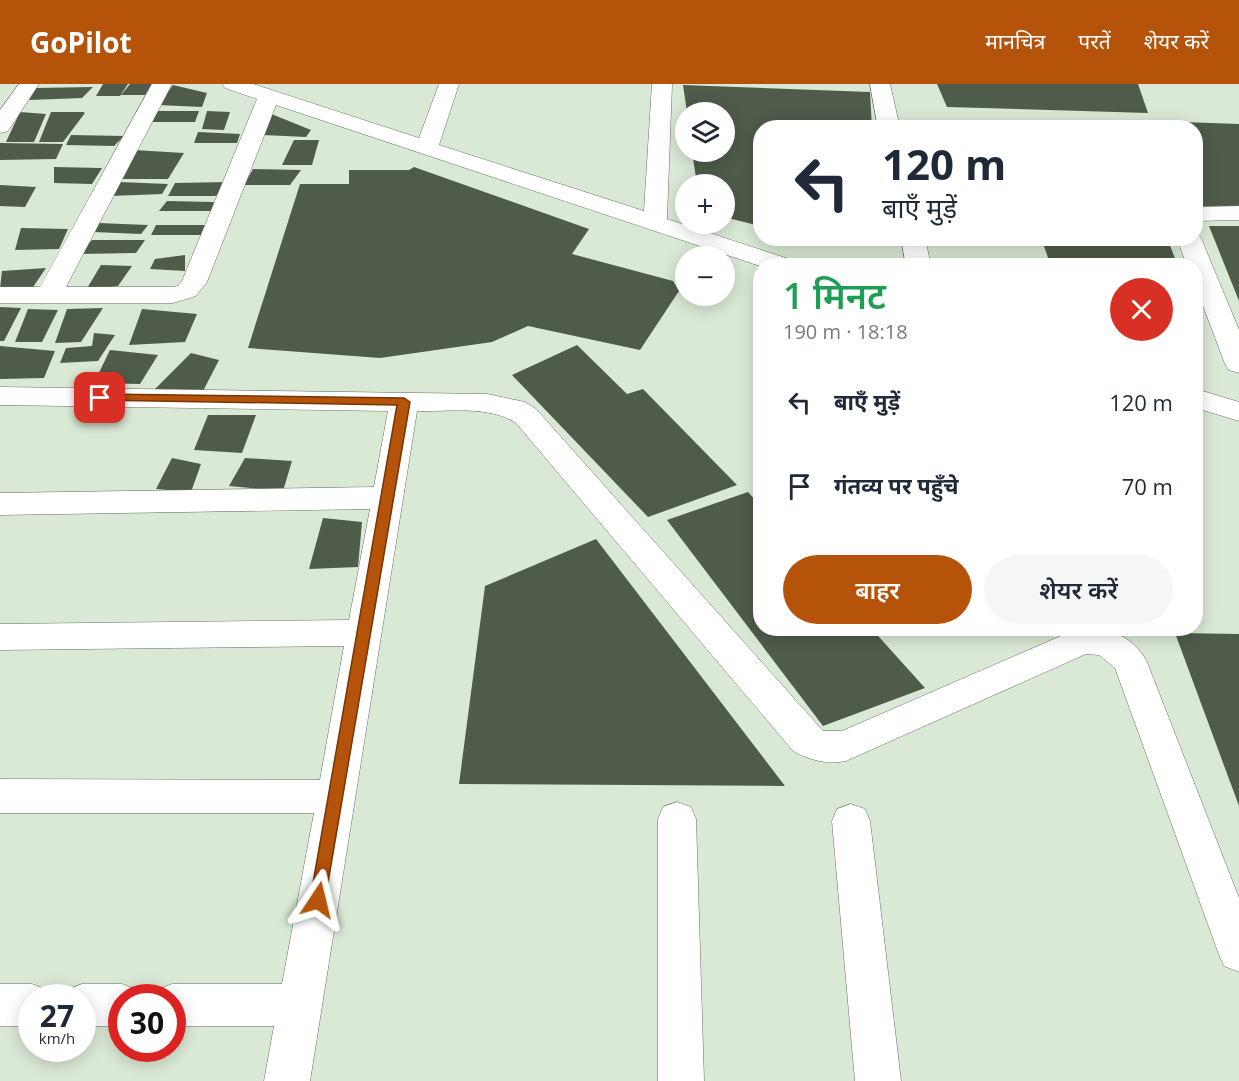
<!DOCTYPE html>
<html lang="hi">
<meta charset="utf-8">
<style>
:root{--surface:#fff;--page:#f6f6f7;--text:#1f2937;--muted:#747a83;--accent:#b45309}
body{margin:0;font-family:"Open Sans","Noto Sans Devanagari",sans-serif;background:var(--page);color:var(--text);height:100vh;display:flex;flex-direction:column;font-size:22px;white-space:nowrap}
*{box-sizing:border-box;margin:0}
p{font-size:20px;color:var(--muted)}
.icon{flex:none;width:33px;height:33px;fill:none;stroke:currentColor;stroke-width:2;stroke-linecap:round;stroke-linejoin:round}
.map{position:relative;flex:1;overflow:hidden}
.details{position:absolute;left:753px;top:174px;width:450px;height:378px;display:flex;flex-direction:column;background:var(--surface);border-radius:24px;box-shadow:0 3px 15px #0003}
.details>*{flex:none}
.banner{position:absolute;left:753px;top:36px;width:450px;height:126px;border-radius:24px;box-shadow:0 3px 15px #0003;background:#fff;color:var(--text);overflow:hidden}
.controls{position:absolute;left:675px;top:18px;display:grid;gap:12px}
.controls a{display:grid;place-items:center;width:60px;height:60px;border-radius:50%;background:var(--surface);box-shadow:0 3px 15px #0003;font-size:30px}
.speed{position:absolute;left:18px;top:900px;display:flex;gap:12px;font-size:30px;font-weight:700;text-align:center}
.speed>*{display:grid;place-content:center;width:78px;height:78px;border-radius:50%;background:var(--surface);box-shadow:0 3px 15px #0003;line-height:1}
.speed small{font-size:15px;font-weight:400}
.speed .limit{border:9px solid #d22;background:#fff;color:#111}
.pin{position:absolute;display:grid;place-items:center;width:51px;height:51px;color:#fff;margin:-26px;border-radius:12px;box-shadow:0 3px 9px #0006}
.me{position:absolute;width:66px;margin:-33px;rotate:10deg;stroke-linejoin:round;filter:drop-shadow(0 0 4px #0008)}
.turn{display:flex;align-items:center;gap:21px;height:126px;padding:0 30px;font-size:27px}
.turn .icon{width:78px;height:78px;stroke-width:2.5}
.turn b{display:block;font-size:42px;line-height:51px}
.round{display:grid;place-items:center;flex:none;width:63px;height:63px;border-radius:32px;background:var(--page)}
.summary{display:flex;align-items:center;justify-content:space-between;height:102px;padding:0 30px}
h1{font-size:36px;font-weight:600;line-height:45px;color:#1e9e55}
.primary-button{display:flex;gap:12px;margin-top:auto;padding:12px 30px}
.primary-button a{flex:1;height:69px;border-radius:36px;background:var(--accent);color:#fff;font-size:24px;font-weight:600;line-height:69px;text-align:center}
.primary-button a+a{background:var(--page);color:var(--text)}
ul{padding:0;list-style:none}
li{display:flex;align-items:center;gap:18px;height:84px;padding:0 30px}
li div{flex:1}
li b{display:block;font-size:22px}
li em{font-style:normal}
header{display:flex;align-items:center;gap:36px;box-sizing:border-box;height:84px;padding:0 30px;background:var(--accent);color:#fff}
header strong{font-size:28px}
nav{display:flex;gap:33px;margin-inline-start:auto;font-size:21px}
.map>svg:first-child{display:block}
</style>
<header>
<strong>GoPilot</strong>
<nav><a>मानचित्र</a><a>परतें</a><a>शेयर करें</a></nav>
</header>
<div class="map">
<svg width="1239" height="997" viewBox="0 0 1239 997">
<rect width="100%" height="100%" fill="#dae9d5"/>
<g fill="#4f5c4b">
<polygon points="103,0 128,0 120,12 96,12"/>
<polygon points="130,0 152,0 145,11 121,11"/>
<polygon points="937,0 1138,0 1148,29 947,23"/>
<polygon points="173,1 207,9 202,23 158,21"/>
<polygon points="683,1 870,8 872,44 760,44 760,142 724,133 724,100 697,100 692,68 724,68 724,28 687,28"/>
<polygon points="93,3 82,14 29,16 35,4"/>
<polygon points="154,27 199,27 195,38 147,38"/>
<polygon points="207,27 230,28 224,46 202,45"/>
<polygon points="20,28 46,30 34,58 6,58"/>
<polygon points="51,28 83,28 85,29 63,58 39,58"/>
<polygon points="269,29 311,46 306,53 263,51"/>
<polygon points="1125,36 1239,40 1239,125 1196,124 1196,44 1129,44"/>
<polygon points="916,39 1039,42 1039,44 915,44"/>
<polygon points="198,48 240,50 237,59 194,59"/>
<polygon points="71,51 124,52 114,62 66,61"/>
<polygon points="294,56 319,56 312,81 282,81"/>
<polygon points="0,59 63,60 56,75 0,76"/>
<polygon points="134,66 184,69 168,95 121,95"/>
<polygon points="54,83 102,84 92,100 54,99"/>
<polygon points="414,83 589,145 572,170 673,197 679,207 640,266 528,242 492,258 380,274 248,264 300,100 349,100 349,86 409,86"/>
<polygon points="253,85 301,86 290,101 244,101"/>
<polygon points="119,98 168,100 162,110 111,112"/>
<polygon points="227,98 216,112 168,112 175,99"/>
<polygon points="0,101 36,103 25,123 0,122"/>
<polygon points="167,117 212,118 216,119 214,127 159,127"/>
<polygon points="98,139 148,141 141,150 93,148"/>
<polygon points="156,141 207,141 203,151 151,151"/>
<polygon points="1209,142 1239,142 1239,217"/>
<polygon points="21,144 68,145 59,165 15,166"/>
<polygon points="1041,154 1167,154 1178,182 1051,182"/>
<polygon points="92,156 145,156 136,169 79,170"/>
<polygon points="185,171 185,187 150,185 155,175"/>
<polygon points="101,181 132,182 118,202 86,206"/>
<polygon points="46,184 31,206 0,204 2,187"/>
<polygon points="0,223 21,224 4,257 0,257"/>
<polygon points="103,224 81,258 55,259 67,225"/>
<polygon points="28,225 58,226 42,258 15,258"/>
<polygon points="142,225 197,230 185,258 129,261"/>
<polygon points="94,249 115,251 98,277 60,279 66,264 92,262"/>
<polygon points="577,261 627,310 643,305 737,401 648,433 512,291"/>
<polygon points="0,262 55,267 44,294 0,295"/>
<polygon points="110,266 158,271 140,300 94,299"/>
<polygon points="191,269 219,276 201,311 154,306"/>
<polygon points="208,331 256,331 242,369 194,366"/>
<polygon points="172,374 201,380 191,408 156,405"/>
<polygon points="245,374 292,377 283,407 229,402"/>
<polygon points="748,408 760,421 760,544 871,544 925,604 823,642 667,436"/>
<polygon points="323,434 362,438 358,483 309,485"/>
<polygon points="596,455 785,702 459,700 485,502"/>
<polygon points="1175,549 1239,550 1239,722"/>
</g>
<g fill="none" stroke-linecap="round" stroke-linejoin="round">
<defs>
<g id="minor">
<polygon points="19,0 39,0 8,47 0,49 0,26"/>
<polygon points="152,0 172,0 66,203 172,203 178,202 182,197 257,15 225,4 222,0 253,0 419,54 439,0 459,0 439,61 644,127 652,0 672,0 667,135 795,177 798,182 760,182 276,21 207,198 196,212 173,219 0,219 0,203 40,203"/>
<polygon points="870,0 890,0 900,44 878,44"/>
<polygon points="1239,122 1239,136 1196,137 1196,123"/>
<polygon points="1196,148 1201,154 1239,246 1239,289 1229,286 1225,280 1196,203 1196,182 1187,182 1177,154 1196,154"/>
<polygon points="901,154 925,154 931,182 906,182"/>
<path d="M0 303 487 310 525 318 536 325 823 647H842L1070 548C1100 538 1133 550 1147 578L1239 814V888L1224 882 1218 868 1115 584 1099 571 1086 570 846 677C827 681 810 676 793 667L516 339C489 321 448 328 417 327L310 997H264L274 942H172V914H153L157 906 172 900H282L314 729H0V695L320 696 344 562 0 566V540L349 536 370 425 0 431V409L374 403 388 327 0 321Z"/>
<polygon points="1196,305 1239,318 1239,337 1196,324"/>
<polygon points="677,718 691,723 696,735 704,997 658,997 658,735 663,723"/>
<polygon points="851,720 865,725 870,737 901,997 855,997 832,737 837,725"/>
<polygon points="0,900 32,900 47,906 51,914 32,914 32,942 0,942"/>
<polygon points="82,900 122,900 137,906 141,914 122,914 122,942 82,942 82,914 63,914 67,906"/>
</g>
</defs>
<use href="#minor" stroke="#657362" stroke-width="1"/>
<use href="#minor" fill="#fff" fill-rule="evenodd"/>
</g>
<polygon fill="#b45309" stroke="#753606" stroke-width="1.5" points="100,310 404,314 410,318 324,822 318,824 312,822 310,816 397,321 96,316 96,311"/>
</svg>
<div class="controls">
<a><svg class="icon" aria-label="layers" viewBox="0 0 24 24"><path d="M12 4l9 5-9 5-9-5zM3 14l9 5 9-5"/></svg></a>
<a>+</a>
<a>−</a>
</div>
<div class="speed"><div>27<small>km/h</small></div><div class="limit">30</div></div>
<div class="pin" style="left:100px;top:314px;background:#d93025"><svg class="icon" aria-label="arrive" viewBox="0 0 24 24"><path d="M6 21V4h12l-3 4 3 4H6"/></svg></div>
<svg class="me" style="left:318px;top:816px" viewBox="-20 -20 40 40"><path d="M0-17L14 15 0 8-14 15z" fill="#b45309" stroke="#fff" stroke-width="4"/></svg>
<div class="banner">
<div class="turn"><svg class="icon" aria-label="left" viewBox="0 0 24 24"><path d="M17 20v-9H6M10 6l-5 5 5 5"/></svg><div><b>120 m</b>बाएँ मुड़ें</div></div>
</div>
<section class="details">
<div class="summary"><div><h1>1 मिनट</h1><p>190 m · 18:18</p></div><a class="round" style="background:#d93025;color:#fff"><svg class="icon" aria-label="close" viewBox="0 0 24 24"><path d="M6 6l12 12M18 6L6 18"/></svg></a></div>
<ul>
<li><svg class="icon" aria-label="left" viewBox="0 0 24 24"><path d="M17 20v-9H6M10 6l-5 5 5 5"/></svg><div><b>बाएँ मुड़ें</b></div><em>120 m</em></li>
<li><svg class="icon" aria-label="arrive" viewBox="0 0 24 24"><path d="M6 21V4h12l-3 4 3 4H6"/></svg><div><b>गंतव्य पर पहुँचे</b></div><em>70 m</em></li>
</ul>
<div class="primary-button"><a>बाहर</a><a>शेयर करें</a></div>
</section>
</div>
